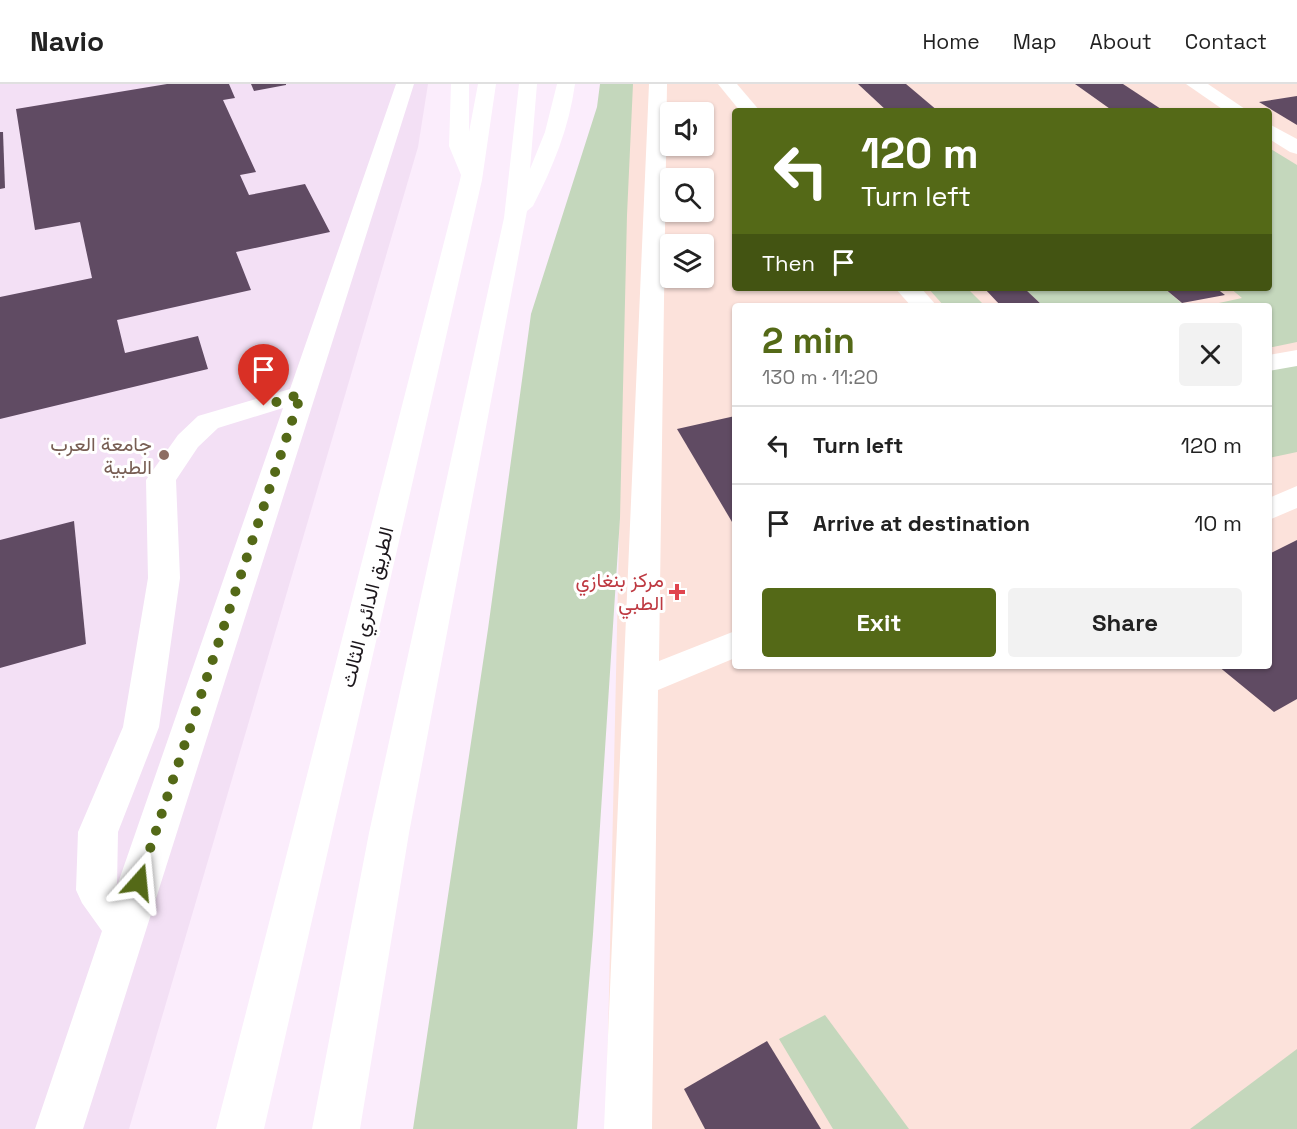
<!DOCTYPE html>
<meta charset="utf-8">
<style>
:root{--surface:#fff;--page:#f2f2f2;--text:#222;--muted:#767676;--line:#e0e0e0;--accent:#546917}
body{margin:0;font-family:"Space Grotesk",Vazirmatn,sans-serif;background:var(--page);color:var(--text);height:100vh;display:flex;flex-direction:column;font-size:22px;white-space:nowrap}
*{box-sizing:border-box;margin:0}
p{font-size:20px;color:var(--muted)}
.icon{flex:none;width:33px;height:33px;fill:none;stroke:currentColor;stroke-width:2;stroke-linecap:round;stroke-linejoin:round}
.map{position:relative;flex:1;overflow:hidden}
.details{position:absolute;left:732px;top:219px;width:540px;height:366px;display:flex;flex-direction:column;background:var(--surface);border-radius:6px;box-shadow:0 2px 4px #0004}
.details>*{flex:none}
.guide{position:absolute;left:732px;top:24px;width:540px;height:183px;border-radius:6px;box-shadow:0 2px 4px #0004;background:#546917;color:#fff;overflow:hidden}
.fabs{position:absolute;left:660px;top:18px;display:grid;gap:12px}
.fabs a{display:grid;place-items:center;width:54px;height:54px;border-radius:6px;background:var(--surface);box-shadow:0 2px 4px #0004;font-size:30px}
.pin{position:absolute;display:grid;place-items:center;width:51px;height:51px;color:#fff;margin:-62px -26px;border-radius:50% 50% 50% 0;rotate:-45deg;box-shadow:0 0 6px #0007}
.pin .icon{rotate:45deg}
.me{position:absolute;width:66px;margin:-33px;rotate:18deg;stroke-linejoin:round;filter:drop-shadow(0 0 4px #0008)}
.turn{display:flex;align-items:center;gap:21px;height:126px;padding:0 30px;font-size:27px}
.turn .icon{width:78px;height:78px;stroke-width:2.5}
.turn b{display:block;font-size:42px;line-height:51px}
.then{display:flex;align-items:center;height:57px;padding:0 30px;background:#0003;gap:12px;font-size:22px}
.round{display:grid;place-items:center;flex:none;width:63px;height:63px;border-radius:6px;background:var(--page)}
.summary{display:flex;align-items:center;justify-content:space-between;height:102px;padding:0 30px}
h1{font-size:36px;font-weight:800;line-height:45px;color:var(--accent)}
.action{display:flex;gap:12px;margin-top:auto;padding:12px 30px}
.action a{flex:1;height:69px;border-radius:6px;background:var(--accent);color:#fff;font-size:24px;font-weight:800;line-height:69px;text-align:center}
.action a+a{background:var(--page);color:var(--text)}
ul{padding:0;list-style:none}
li{display:flex;align-items:center;gap:18px;height:78px;padding:0 30px;border-top:2px solid var(--line)}
li div{flex:1}
li b{display:block;font-size:22px}
li em{font-style:normal}
header{display:flex;align-items:center;gap:36px;box-sizing:border-box;height:84px;padding:0 30px;background:var(--surface);border-bottom:2px solid var(--line)}
header strong{font-size:28px}
nav{display:flex;gap:33px;margin-inline-start:auto;font-size:21px}
.map>svg:first-child{display:block}
</style>
<header>
<strong>Navio</strong>
<nav><a>Home</a><a>Map</a><a>About</a><a>Contact</a></nav>
</header>
<div class="map">
<svg width="1297" height="1045" viewBox="0 0 1297 1045">
<rect width="100%" height="100%" fill="#fbedfc"/>
<polygon fill="#f3e0f5" points="0,0 428,0 418,63 129,1045 0,1045"/>
<path fill="#fce2db" fill-rule="evenodd" d="M629 0H1297V1045H606ZM735 27H1269V204H735ZM670 28H704V62H670ZM670 94H704V128H670ZM670 160H704V194H670ZM735 222H1269V582H735Z"/>
<g fill="#c4d7bc">
<polygon points="600,0 633,0 627,131 620,434 593,850 577,1045 413,1045 488,545 531,230 597,23"/>
<polygon points="1269,64 1297,81 1297,258 1273,263 1269,263 1269,222 1205,222 1242,214 1230,204 1269,204"/>
<polygon points="928,204 967,204 985,222 944,222"/>
<polygon points="1024,204 1164,204 1185,222 1043,222"/>
<polygon points="1297,277 1297,368 1269,374 1269,283"/>
<polygon points="825,931 909,1045 833,1045 779,955"/>
<polygon points="1297,965 1297,1045 1190,1045"/>
</g>
<g fill="#604b63">
<polygon points="167,0 229,0 235,14 223,16 256,88 240,91 249,111 305,100 330,148 236,168 251,206 117,236 125,269 198,252 208,285 0,335 0,213 92,194 80,138 35,146 16,25"/>
<polygon points="251,0 286,0 286,1 254,7"/>
<polygon points="858,0 906,0 938,27 887,27"/>
<polygon points="1075,0 1123,0 1164,27 1113,27"/>
<polygon points="1297,12 1297,41 1259,18"/>
<polygon points="0,48 3,48 5,104 0,105"/>
<polygon points="984,204 1024,204 1043,222 1001,222"/>
<polygon points="1164,204 1216,204 1225,211 1182,219"/>
<polygon points="735,332 735,443 677,345"/>
<polygon points="74,437 86,560 0,584 0,456"/>
<polygon points="1297,456 1297,615 1274,628 1218,582 1269,582 1269,470"/>
<polygon points="767,957 821,1045 705,1045 684,1005"/>
</g>
<g fill="none" stroke-linecap="round" stroke-linejoin="round">
<g fill="#fff" fill-rule="evenodd">
<path d="M396 0H414L83 1045H35L102 847 82 819 76 806 78 748 123 643 148 494 146 396 178 351 198 332 290 305ZM283 324 117 802 118 748 159 643 180 494 176 396 198 363 218 344Z"/>
<polygon points="649,0 667,0 659,577 735,547 735,574 658,606 652,1045 604,1045"/>
<polygon points="718,0 737,0 760,27 740,27"/>
<polygon points="1186,0 1208,0 1248,27 1225,27"/>
<polygon points="1269,40 1297,55 1297,70 1290,68 1269,55"/>
<polygon points="895,204 921,204 937,222 911,222"/>
<polygon points="1297,266 1297,282 1269,287 1269,271"/>
<polygon points="1297,402 1297,424 1269,436 1269,414"/>
</g>
<g fill="#fff" fill-rule="evenodd">
<polygon points="451,0 469,0 469,48 478,0 496,0 482,96 264,1045 216,1045 460,96 461,91 449,62"/>
<path d="M519 0H537L530 85 545 48 557 0H575C569 44 553 83 533 122L527 127 409 749 360 1045H312L369 749 504 134Z"/>
</g>
</g>
<g fill="none" stroke-linecap="round" stroke-linejoin="round">
<polyline stroke="#546917" stroke-width="10" stroke-dasharray="0 18" points="139,798 301,310 264,322"/>
</g>
<circle fill="#8d6e63" stroke="#fff" stroke-width="2" cx="164" cy="371" r="6"/>
<path fill="#e0444e" stroke="#fff" stroke-width="2" d="M674 499h6v6h6v6h-6v6h-6v-6h-6v-6h6z"/>
<g text-anchor="middle" dominant-baseline="central" stroke-width="6" stroke-linejoin="round" paint-order="stroke">
<g font-size="20" fill="#785e54" stroke="#fff" text-anchor="end">
<text x="152" y="360">جامعة العرب<tspan x="152" dy="23">الطبية</tspan></text>
</g>
<g font-size="20" fill="#be3a42" stroke="#fff" text-anchor="end">
<text x="664" y="496">مركز بنغازي<tspan x="664" dy="23">الطبي</tspan></text>
</g>
<g font-size="20" fill="#1c171c" stroke="#fff">
<text transform="translate(367 523) rotate(-76)">الطريق الدائري الثالث</text>
</g>
</g>
</svg>
<div class="fabs">
<a><svg class="icon" aria-label="sound" viewBox="0 0 24 24"><path d="M4 9h4l5-4v14l-5-4H4zM17 9q2 3 0 6"/></svg></a>
<a><svg class="icon" aria-label="search" viewBox="0 0 24 24"><circle cx="10" cy="10" r="6"/><path d="M15 15l6 6"/></svg></a>
<a><svg class="icon" aria-label="layers" viewBox="0 0 24 24"><path d="M12 4l9 5-9 5-9-5zM3 14l9 5 9-5"/></svg></a>
</div>
<div class="pin" style="left:264px;top:322px;background:#d93025"><svg class="icon" aria-label="arrive" viewBox="0 0 24 24"><path d="M6 21V4h12l-3 4 3 4H6"/></svg></div>
<svg class="me" style="left:139px;top:798px" viewBox="-20 -20 40 40"><path d="M0-17L14 15 0 8-14 15z" fill="#546917" stroke="#fff" stroke-width="4"/></svg>
<div class="guide">
<div class="turn"><svg class="icon" aria-label="left" viewBox="0 0 24 24"><path d="M17 20v-9H6M10 6l-5 5 5 5"/></svg><div><b>120 m</b>Turn left</div></div>
<div class="then">Then<svg class="icon" aria-label="arrive" viewBox="0 0 24 24"><path d="M6 21V4h12l-3 4 3 4H6"/></svg></div>
</div>
<section class="details">
<div class="summary"><div><h1>2 min</h1><p>130 m · 11:20</p></div><a class="round"><svg class="icon" aria-label="close" viewBox="0 0 24 24"><path d="M6 6l12 12M18 6L6 18"/></svg></a></div>
<ul>
<li><svg class="icon" aria-label="left" viewBox="0 0 24 24"><path d="M17 20v-9H6M10 6l-5 5 5 5"/></svg><div><b>Turn left</b></div><em>120 m</em></li>
<li><svg class="icon" aria-label="arrive" viewBox="0 0 24 24"><path d="M6 21V4h12l-3 4 3 4H6"/></svg><div><b>Arrive at destination</b></div><em>10 m</em></li>
</ul>
<div class="action"><a>Exit</a><a>Share</a></div>
</section>
</div>
